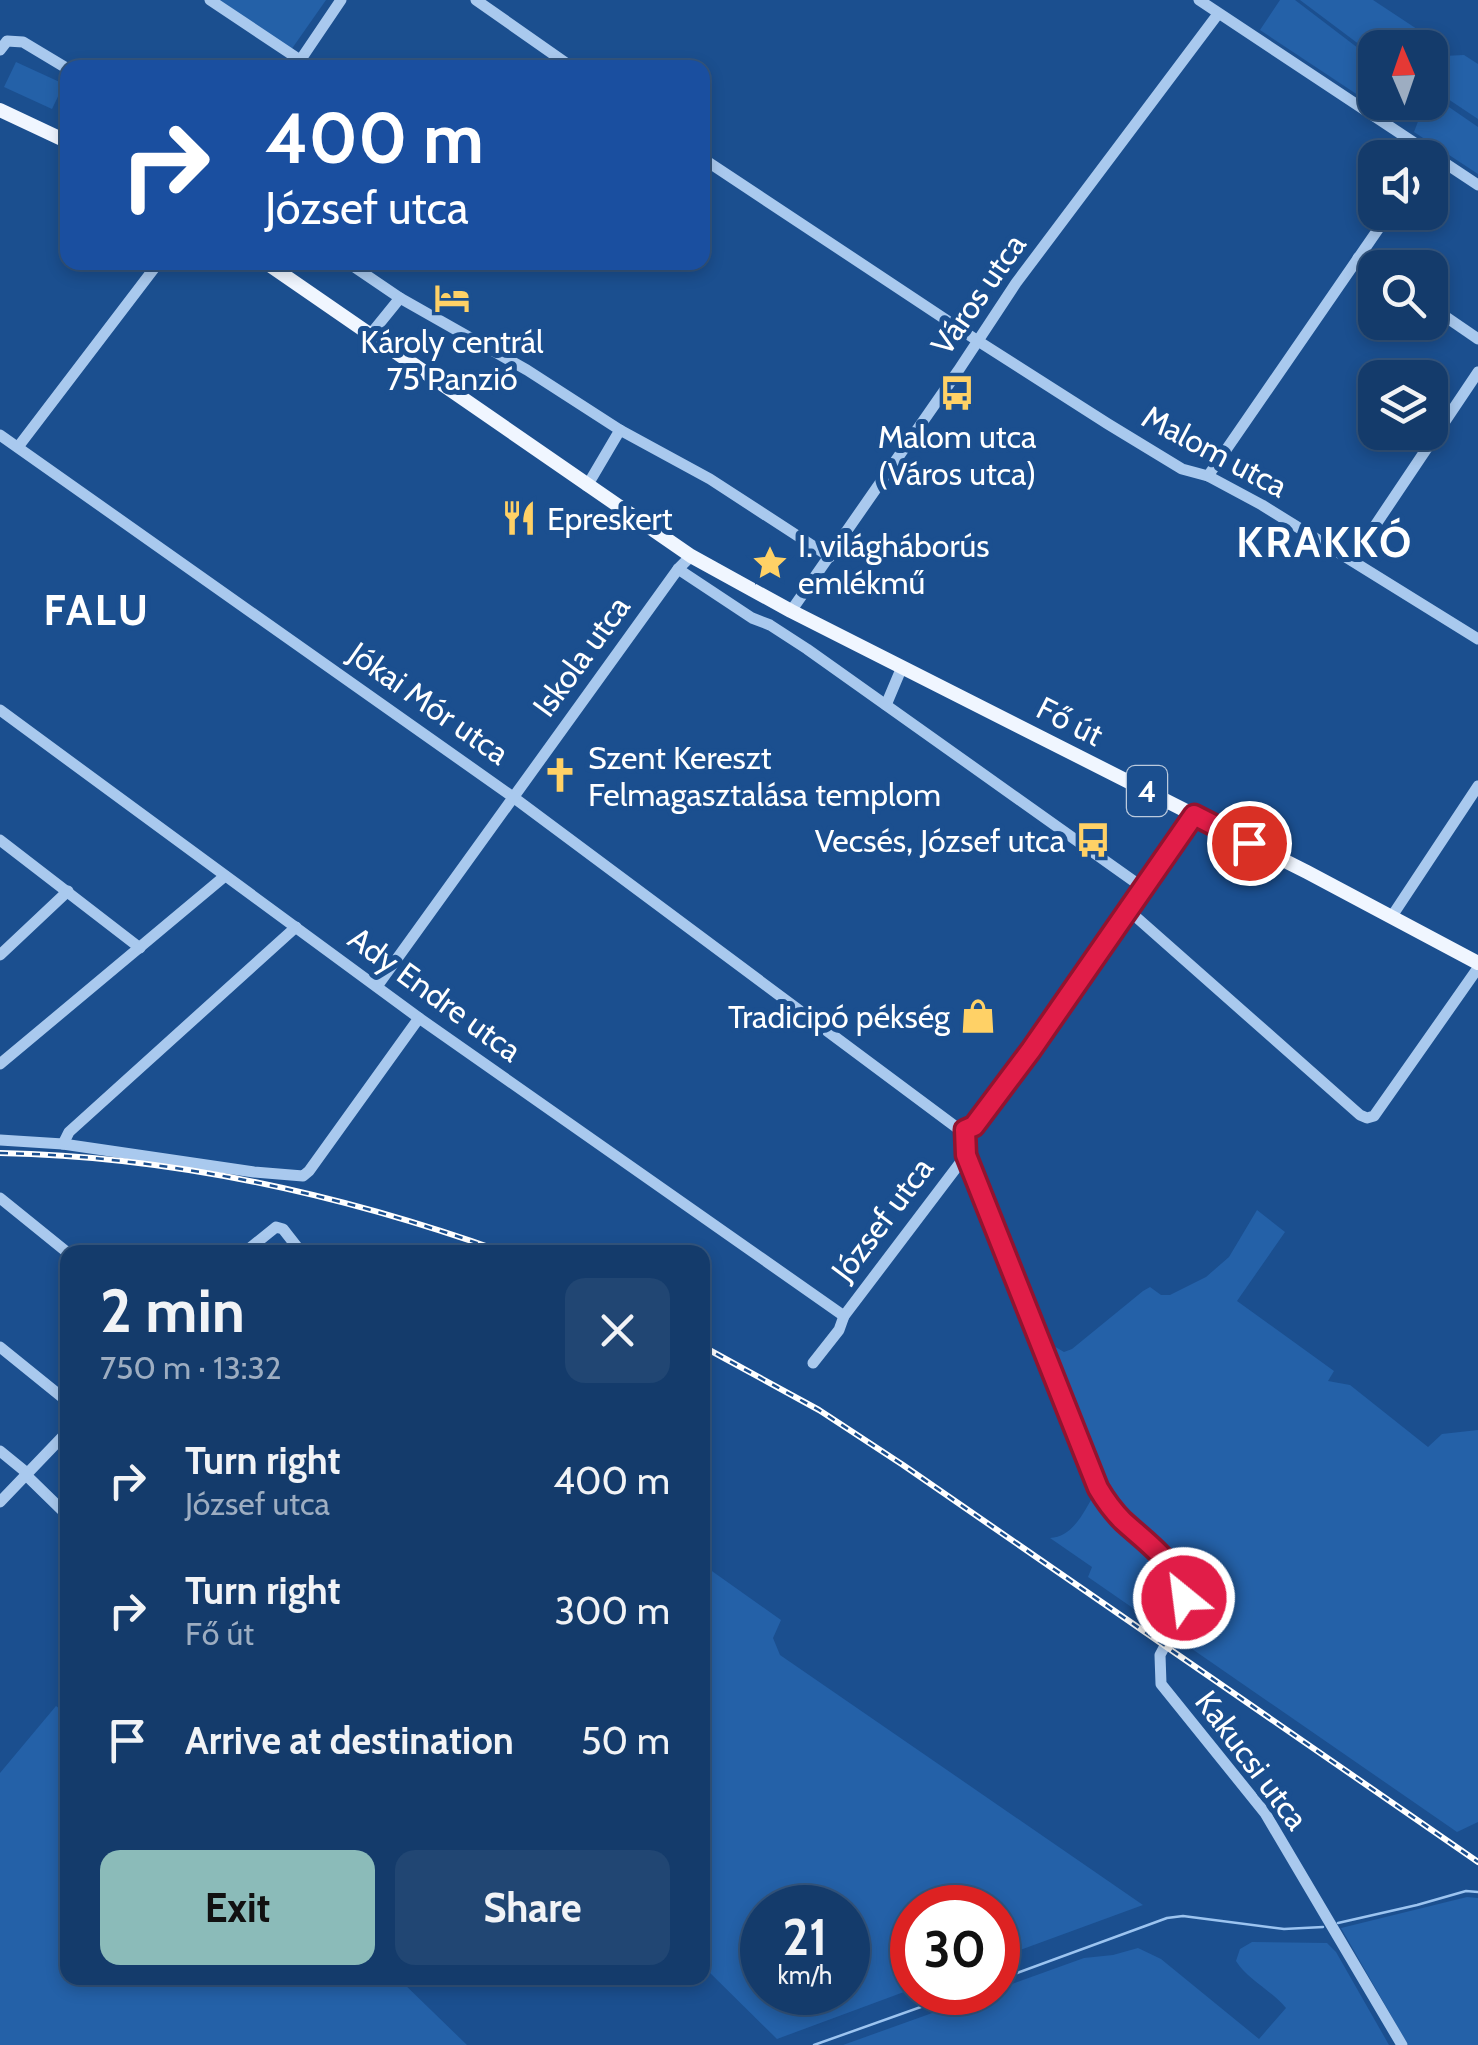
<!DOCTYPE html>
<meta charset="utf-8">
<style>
:root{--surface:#143b6b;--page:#214673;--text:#f1f3f6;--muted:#9dadc1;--line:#33557e;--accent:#8bbbb9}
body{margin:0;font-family:Cabin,sans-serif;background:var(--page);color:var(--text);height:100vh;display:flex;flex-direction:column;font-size:38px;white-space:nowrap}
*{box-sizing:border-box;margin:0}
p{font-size:32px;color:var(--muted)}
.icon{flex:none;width:55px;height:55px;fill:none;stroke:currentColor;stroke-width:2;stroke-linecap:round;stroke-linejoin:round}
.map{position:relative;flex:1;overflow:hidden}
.drawer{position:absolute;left:60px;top:1245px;width:650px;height:740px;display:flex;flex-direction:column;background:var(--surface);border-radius:20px;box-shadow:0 5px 15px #0003,0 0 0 2px var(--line)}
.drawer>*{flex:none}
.top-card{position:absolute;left:60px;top:60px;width:650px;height:210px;border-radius:20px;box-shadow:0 5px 15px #0003,0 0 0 2px var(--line);background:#1a4fa0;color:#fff;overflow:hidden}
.needle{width:65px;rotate:358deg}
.fabs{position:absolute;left:1358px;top:30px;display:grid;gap:20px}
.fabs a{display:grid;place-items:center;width:90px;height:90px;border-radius:20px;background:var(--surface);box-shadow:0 5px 15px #0003,0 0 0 2px var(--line);font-size:50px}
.speed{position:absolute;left:740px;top:1885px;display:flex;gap:20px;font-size:50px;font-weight:700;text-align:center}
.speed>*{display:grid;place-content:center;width:130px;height:130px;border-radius:50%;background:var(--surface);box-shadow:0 5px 15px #0003,0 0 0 2px var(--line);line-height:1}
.speed small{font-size:25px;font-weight:400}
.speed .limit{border:15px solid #d22;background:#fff;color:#111}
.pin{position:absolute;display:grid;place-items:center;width:85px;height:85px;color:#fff;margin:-42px;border:5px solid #fff;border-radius:50%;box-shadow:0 2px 10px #0007}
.me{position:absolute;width:110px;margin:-55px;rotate:331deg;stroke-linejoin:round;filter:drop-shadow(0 0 8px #0008)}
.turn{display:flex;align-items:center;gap:35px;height:210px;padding:0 40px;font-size:45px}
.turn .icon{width:130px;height:130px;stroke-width:2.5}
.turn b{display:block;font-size:70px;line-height:85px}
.round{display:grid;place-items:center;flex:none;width:105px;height:105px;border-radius:20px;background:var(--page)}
.summary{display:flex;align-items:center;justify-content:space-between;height:170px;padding:0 40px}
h1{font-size:60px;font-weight:700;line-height:75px}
.cta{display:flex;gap:20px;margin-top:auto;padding:20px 40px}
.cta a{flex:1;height:115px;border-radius:20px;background:var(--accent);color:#111;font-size:40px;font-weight:700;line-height:115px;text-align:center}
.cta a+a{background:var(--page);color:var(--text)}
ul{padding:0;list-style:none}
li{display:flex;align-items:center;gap:30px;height:130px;padding:0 40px}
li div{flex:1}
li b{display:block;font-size:38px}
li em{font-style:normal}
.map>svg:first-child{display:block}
</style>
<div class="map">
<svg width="1478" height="2045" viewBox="0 0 1478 2045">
<rect width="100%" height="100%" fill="#1b4f8f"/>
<g fill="#2461a8" fill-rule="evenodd">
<polygon points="217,0 326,0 291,50"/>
<polygon points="1280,0 1295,0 1375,61 1375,102 1387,103 1379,109 1260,30"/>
<polygon points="1300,0 1373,0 1426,35 1421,47 1375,48 1375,53 1356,42"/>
<polygon points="1464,55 1478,64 1478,119 1430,87 1432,68 1443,56"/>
<polygon points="16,62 64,84 52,109 4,87"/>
<polygon points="1430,94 1478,127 1478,174 1414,132 1425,103 1430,102"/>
<path d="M1257 1210 1285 1232 1237 1301 1334 1371 1328 1381 1350 1385 1428 1447 1442 1434 1478 1430V1822L1457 1832 1088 1577 1092 1567 1050 1538C1075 1537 1086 1507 1098 1488L1043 1348 1052 1345 1064 1352 1072 1349 1143 1291 1150 1287 1161 1295H1170L1206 1277 1229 1257Z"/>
<path d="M702 1564 781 1620 773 1638 780 1655 1143 1905 998 1958V1908H912V1989L777 2039 703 1966ZM762 1908H848V1992H762Z"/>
<polygon points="56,1706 68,1715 68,1978 398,1978 467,2045 0,2045 0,1773"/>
<polygon points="1467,1897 1478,1898 1478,2045 1408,2045 1341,1928"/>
<path d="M1252 1942 1327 1943 1336 1952 1389 2045H843L988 1993 998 1992V1989L1084 1958 1113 1955 1138 1948 1161 1959 1259 2039 1286 2008C1271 1990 1248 1980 1236 1961L1240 1949Z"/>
</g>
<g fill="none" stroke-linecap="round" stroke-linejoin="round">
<g stroke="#9cc4f0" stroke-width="2.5">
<polyline points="1338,1923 1417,1905 1466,1891 1478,1892"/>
<polyline points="998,1980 1167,1918 1183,1916 1284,1929 1323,1927"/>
<polyline points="814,2045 963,1992"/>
</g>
<g stroke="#a9c9ee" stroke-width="11">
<polyline points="210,0 300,60"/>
<polyline points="476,0 573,68"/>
<polyline points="1199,0 1478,185"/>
<polyline points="0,50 7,41 23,42 68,69"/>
<polyline points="295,68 341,0"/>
<polyline points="702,158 978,341 1108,424 1182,469 1208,476 1262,505 1478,639"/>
<polyline points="1358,258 1375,269"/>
<polyline points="347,262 400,298 527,370 620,430 710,479 830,557"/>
<polyline points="1430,306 1478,339"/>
<polyline points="370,335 400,298"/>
<polyline points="0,435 513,797 956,1127 965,1130"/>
<polyline points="18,447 159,262"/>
<polyline points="1208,476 1390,212"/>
<polyline points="587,486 620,430"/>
<polyline points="1352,560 1478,372"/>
<polyline points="678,569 752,618 770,625 807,649 1142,887"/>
<polyline points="791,611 958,371 1016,283 1218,14"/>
<polyline points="886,705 902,667"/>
<polyline points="0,710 419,1018 844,1316"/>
<polyline points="0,840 140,948"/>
<polyline points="1127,909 1360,1115 1367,1118 1374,1116 1478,968"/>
<polyline points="1392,916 1478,786"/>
<polyline points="0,955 68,891"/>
<polyline points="378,985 678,569 691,556"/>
<polyline points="0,1064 225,876"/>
<polyline points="0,1140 63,1144 254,1172 303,1176 309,1171 419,1018"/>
<polyline points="63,1144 69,1132 296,927"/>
<polyline points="966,1155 1098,1488 1115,1513 1167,1561 1182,1589 1184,1606 1181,1616 1160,1655 1161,1684 1265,1813 1402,2045"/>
<polyline points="0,1198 68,1253"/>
<polyline points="245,1252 276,1227 283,1229 301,1252"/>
<polyline points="0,1347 68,1402"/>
<polyline points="813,1363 839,1330 844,1316 966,1155 965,1130 974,1126 1031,1049 1193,815"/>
<polyline points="0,1451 27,1473"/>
<polyline points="26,1475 68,1516"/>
<polyline points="0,1502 68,1431"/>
</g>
<g stroke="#f0f6ff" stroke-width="14">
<polyline points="0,110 68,142"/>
<polyline points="265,262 691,556 791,611 1307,872 1478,963"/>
</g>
<defs>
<g id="rail">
<path d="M0 1153C171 1156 343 1195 503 1252"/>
<polyline points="702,1346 819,1410 903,1465 1478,1862"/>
</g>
</defs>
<use href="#rail" stroke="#fff" stroke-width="6"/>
<use href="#rail" stroke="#1b4f8f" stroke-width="2.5" stroke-dasharray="8" stroke-linecap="butt"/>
</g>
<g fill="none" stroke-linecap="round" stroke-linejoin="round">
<defs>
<path id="route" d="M1184 1598C1177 1562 1148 1544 1123 1521 1113 1511 1105 1500 1098 1488L966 1155 965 1130 974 1126 1031 1050 1194 815 1249 843"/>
</defs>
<use href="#route" stroke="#92132f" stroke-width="25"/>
<use href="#route" stroke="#e11d48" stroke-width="18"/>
</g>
<defs>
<symbol id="hotel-bare" viewBox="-9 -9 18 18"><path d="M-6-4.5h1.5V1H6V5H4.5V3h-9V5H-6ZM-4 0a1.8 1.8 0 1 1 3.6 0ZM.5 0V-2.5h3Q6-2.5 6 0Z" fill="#ffd166" stroke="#1b4f8f" stroke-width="2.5" paint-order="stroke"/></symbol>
<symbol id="bus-bare" viewBox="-9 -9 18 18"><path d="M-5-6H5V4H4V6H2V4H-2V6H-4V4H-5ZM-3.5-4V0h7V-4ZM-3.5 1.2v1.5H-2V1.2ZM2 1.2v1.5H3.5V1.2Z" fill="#ffd166" stroke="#1b4f8f" stroke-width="2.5" paint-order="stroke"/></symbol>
<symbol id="restaurant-bare" viewBox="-9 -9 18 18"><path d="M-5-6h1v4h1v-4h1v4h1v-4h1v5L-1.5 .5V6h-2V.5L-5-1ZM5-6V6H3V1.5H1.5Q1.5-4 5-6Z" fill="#ffd166" stroke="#1b4f8f" stroke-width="2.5" paint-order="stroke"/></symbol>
<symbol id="sight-bare" viewBox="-9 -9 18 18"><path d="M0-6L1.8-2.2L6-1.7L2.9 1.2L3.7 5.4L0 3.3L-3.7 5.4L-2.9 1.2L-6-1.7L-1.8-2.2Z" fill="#ffd166" stroke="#1b4f8f" stroke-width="2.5" paint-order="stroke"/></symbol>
<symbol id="church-bare" viewBox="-9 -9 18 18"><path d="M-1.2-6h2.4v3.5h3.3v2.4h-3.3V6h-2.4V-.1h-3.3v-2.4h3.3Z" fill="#ffd166" stroke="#1b4f8f" stroke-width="2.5" paint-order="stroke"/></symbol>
<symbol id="shop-bare" viewBox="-9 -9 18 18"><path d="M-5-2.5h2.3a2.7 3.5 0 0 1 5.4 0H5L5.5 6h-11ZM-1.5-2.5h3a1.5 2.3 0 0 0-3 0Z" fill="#ffd166" stroke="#1b4f8f" stroke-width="2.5" paint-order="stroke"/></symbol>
</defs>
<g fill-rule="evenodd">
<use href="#hotel-bare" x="427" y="273" width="50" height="50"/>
<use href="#bus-bare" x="932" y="368" width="50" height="50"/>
<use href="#restaurant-bare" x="494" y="493" width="50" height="50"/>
<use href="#sight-bare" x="745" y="538" width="50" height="50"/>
<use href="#church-bare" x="535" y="750" width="50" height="50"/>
<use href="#bus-bare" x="1068" y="815" width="50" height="50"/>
<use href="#shop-bare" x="953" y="991" width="50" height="50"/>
</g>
<g text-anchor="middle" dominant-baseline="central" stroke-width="10" stroke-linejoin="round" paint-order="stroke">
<rect fill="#1b4f8f" stroke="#bbcadd" stroke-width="2.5" x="1127" y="766" width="40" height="50" rx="8"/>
<g font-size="30" font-weight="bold" fill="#fff">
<text x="1147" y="791">4</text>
</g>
<g font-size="32" fill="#fff" stroke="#1b4f8f">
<text transform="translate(978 294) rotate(-55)">Város utca</text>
<text transform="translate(1215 451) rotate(28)">Malom utca</text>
<text transform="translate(581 656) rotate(-54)">Iskola utca</text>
<text transform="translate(429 703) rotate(35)">Jókai Mór utca</text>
<text transform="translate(1070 721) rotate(27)">Fő út</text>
<text transform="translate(435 994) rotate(36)">Ady Endre utca</text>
<text transform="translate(882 1219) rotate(-53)">József utca</text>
<text transform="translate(1252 1760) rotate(53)">Kakucsi utca</text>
</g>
<g font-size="32" fill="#fff" stroke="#1b4f8f" text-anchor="start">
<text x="452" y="341" text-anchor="middle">Károly centrál<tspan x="452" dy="37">75 Panzió</tspan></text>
<text x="957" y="436" text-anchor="middle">Malom utca<tspan x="957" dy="37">(Város utca)</tspan></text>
<text x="547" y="518">Epreskert</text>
<text x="798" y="545">I. világháborús<tspan x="798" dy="37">emlékmű</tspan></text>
<text x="588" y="757">Szent Kereszt<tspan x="588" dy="37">Felmagasztalása templom</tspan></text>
<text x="1065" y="840" text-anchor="end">Vecsés, József utca</text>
<text x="950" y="1016" text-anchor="end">Tradicipó pékség</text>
</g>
<g font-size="42" font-weight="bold" letter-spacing="2.5" fill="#fff" stroke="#1b4f8f">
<text x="1325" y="542">KRAKKÓ</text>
<text x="97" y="610">FALU</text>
</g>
</g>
</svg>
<div class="fabs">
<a><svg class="needle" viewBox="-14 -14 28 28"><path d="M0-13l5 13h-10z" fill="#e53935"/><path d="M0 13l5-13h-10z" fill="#9dadc1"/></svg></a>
<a><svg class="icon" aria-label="sound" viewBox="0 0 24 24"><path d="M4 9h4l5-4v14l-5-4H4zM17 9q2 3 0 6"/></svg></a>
<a><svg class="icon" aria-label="search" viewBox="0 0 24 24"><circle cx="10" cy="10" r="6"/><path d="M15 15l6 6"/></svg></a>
<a><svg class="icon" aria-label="layers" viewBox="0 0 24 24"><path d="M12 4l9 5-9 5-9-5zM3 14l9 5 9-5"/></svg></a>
</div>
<div class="speed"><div>21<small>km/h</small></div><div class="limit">30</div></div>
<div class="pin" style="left:1249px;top:843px;background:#d93025"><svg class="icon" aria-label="arrive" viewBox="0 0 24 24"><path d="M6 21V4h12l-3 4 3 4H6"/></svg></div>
<svg class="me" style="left:1184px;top:1598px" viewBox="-20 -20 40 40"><circle r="17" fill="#e11d48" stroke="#fff" stroke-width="3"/><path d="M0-11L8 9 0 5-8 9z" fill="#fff"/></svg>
<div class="top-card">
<div class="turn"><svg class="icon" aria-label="right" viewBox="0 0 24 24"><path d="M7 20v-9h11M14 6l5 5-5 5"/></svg><div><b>400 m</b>József utca</div></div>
</div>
<section class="drawer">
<div class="summary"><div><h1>2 min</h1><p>750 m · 13:32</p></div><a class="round"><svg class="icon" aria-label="close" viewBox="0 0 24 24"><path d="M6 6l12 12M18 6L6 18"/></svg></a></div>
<ul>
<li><svg class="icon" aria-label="right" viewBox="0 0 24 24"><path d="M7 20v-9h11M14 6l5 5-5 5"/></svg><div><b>Turn right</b><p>József utca</p></div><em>400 m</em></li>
<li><svg class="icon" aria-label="right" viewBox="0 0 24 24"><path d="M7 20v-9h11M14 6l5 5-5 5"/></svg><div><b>Turn right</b><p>Fő út</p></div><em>300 m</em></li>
<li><svg class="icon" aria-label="arrive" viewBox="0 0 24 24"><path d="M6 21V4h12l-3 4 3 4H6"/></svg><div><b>Arrive at destination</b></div><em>50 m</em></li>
</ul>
<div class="cta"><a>Exit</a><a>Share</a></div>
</section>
</div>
